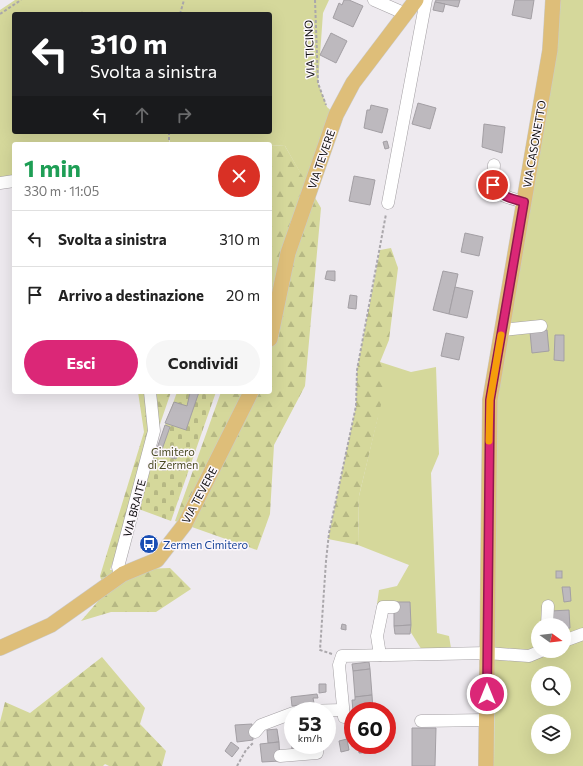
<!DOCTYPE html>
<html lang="it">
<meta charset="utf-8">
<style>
:root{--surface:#fff;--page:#f6f6f6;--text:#222;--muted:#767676;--line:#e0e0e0;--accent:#db2777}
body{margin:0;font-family:Commissioner,sans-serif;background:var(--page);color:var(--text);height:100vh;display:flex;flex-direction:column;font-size:15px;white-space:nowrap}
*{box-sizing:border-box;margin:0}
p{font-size:13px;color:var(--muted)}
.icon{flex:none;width:22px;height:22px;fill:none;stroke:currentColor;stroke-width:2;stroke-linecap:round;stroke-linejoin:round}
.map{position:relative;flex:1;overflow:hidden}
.drawer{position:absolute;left:12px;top:142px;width:260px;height:252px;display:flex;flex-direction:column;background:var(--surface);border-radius:4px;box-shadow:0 4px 16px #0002}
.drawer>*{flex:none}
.hud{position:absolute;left:12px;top:12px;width:260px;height:122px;border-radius:4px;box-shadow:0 4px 16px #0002;background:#202124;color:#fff;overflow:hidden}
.needle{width:26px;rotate:105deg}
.buttons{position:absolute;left:531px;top:618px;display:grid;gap:8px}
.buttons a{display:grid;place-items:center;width:40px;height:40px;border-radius:50%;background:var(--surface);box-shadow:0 4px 16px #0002;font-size:20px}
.speed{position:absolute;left:284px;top:702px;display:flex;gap:8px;font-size:20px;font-weight:700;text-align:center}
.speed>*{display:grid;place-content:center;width:52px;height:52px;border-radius:50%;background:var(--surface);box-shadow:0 4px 16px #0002;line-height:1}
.speed small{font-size:10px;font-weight:400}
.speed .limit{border:6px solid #d22;background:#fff;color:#111}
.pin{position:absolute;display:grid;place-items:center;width:34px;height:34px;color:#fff;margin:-17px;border:2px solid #fff;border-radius:50%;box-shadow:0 1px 4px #0007}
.me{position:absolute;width:44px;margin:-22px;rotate:0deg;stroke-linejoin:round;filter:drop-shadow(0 0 3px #0008)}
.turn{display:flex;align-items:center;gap:14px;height:84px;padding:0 12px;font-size:18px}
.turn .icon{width:52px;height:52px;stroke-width:2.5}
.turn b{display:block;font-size:28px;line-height:34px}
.lanes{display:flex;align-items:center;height:38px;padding:0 12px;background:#0003;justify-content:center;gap:20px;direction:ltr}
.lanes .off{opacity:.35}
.round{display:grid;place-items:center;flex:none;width:42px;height:42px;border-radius:21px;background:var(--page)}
.head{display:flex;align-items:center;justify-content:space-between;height:68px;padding:0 12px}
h1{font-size:24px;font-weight:700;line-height:30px;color:#1e9e55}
.action{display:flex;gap:8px;margin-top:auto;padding:8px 12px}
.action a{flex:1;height:46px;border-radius:24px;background:var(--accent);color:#fff;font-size:16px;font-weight:700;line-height:46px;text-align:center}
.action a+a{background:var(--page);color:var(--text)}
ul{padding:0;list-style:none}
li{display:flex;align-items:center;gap:12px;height:56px;padding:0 12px;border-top:1px solid var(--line)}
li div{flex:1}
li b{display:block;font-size:15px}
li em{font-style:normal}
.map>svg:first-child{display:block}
</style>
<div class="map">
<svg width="583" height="766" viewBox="0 0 583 766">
<defs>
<pattern id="forest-firs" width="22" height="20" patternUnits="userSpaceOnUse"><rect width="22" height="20" fill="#d5d89b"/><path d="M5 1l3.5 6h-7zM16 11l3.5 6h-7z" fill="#b6b884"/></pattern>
<pattern id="cemetery-stones" width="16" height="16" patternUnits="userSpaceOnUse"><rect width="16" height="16" fill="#d5d89b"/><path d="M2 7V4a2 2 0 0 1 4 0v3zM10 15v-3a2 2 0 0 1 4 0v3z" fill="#b6b884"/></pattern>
</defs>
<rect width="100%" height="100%" fill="#eeeaef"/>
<g fill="#d5d89b" fill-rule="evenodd">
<path d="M15 0H329L323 13 318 83 327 107 336 115 310 190 285 146 270 145V144H170L169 137V144H14V181L0 183V10ZM14 14H270V132H14Z"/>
<path d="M561 0H583V766H494L495 654 487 577 493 402 555 55ZM538 625H564V651H538ZM538 673H564V699H538ZM538 721H564V747H538Z"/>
<polygon points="380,362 411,372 436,367 439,454 431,473 437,633 449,636 452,654 425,655 410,631 410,602 394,602 383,607 377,604 379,590 397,586 409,565 358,545 359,496 378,416"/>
</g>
<g fill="url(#forest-firs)">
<polygon points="76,0 97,12 97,14 75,14"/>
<polygon points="270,145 285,146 321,208 305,386 274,445 270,514 257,550 175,521 221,392 270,392"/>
<polygon points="391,248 398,268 389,340 380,362 387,380 359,496 358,545 328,539 356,406 357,370 380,250"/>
<polygon points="138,392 171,392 110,570 170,568 191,589 156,612 111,612 81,621 105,593 100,576 144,432"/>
<polygon points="102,657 145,708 140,724 166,751 162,766 109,766 105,764 103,766 0,766 0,722 5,702 30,713"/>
</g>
<polygon fill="url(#cemetery-stones)" points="177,392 216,392 171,521 136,508"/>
<g fill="#bdb9be" stroke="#a39fa4">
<polygon points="344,0 349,0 363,6 353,27 333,18 339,3 342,5"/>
<polygon points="436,0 460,0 458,7 435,2"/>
<polygon points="515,0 534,0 531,19 512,15"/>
<polygon points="435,2 445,4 443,12 433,10"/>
<polygon points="331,33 347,41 336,63 320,55"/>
<polygon points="418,103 436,108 430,129 412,124"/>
<polygon points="371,105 388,109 382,133 364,128 367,110 370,110"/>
<polygon points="484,124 505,127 502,153 482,147"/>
<polygon points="387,141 389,148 385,149 383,142"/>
<polygon points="354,176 375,180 370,205 349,201"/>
<polygon points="465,233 483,237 479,256 461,252"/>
<polygon points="327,271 335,271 335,281 325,279"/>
<polygon points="443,271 458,274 449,314 433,310"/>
<polygon points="455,287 473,291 467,318 449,314"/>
<polygon points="350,295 357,296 356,309 348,308"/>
<polygon points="547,330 549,351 532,353 530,332"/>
<polygon points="446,333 464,337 459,360 441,356"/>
<polygon points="555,335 564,335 564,361 554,360"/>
<polygon points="187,392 199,392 186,430 165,423 174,402 187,406 190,393"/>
<polygon points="165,425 170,427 160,455 155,454"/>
<polygon points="171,450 178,453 176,459 169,457"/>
<rect x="556" y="571" width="6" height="7"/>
<polygon points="562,587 570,587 571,601 564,602"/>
<polygon points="394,602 410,602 411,625 394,626"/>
<polygon points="569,610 570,628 564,629 564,625 552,625 551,611"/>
<polygon points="342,624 346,625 346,630 341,629"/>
<polygon points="411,625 410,634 395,634 394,626"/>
<polygon points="369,662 370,669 353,671 352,664"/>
<polygon points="370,669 372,695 355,697 353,671"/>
<polygon points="319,684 326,684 326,692 319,693"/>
<polygon points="317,694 318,698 313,698 314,703 292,706 291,697"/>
<polygon points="372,695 373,711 353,711 352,700 355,700 355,697"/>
<polygon points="252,724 253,740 237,742 235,725"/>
<polygon points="290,728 293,728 293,745 314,745 314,747 292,749"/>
<polygon points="412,728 436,728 435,766 412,766"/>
<polygon points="277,729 279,742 268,743 267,730"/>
<polygon points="347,739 349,750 341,752 339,741"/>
<polygon points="231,742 239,748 232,757 225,751"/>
<polygon points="279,742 280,761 262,762 260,744"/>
<polygon points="357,745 375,745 375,752 359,753 359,745"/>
</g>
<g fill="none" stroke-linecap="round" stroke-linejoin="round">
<defs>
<g id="minor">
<polyline points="374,0 406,14"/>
<path d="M494 165C494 171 491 179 493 185 496 196 514 199 524 202"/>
<polyline points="0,183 14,181"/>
<polyline points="388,203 426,0"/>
<polyline points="502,330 541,326"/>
<polyline points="120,576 118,567 154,431 150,392"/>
<polyline points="547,625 548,606"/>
<polyline points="564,641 583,634"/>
<polyline points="380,655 377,636 383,607 394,607"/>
<polyline points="302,711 343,710"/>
<polyline points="344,717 339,665 342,656 487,653 529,656 541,651"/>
<polyline points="421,721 486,720"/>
<polyline points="255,732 261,725 293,713"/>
<polyline points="280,756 317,753 317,745"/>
</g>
<g id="major">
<polyline points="270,339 288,253 336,115 353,83 416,0"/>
<polyline points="0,648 51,625 123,574 157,560 185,524 251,392"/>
<polyline points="486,766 490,400 550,50 553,0"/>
</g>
</defs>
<use href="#minor" stroke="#a4a0a4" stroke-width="13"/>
<use href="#major" stroke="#cacaca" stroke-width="16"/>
<g stroke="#aaa7ab" stroke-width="2" stroke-dasharray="3 2" stroke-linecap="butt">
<polyline points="315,0 318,83 326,105"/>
<polyline points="0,14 21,0"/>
<polyline points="180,14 184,0"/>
<polyline points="169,132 169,144"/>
<polyline points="332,654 320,650 326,561 329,533 356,406 357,370 386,214"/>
<polyline points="237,766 246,750 253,743"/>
</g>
<use href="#minor" stroke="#fff" stroke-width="12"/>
<use href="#major" stroke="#debe79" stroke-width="15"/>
</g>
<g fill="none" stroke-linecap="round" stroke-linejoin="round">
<defs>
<path id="route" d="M487 694 490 400 524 202C512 199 499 196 493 185"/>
</defs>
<use href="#route" stroke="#8e194d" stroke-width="10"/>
<use href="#route" stroke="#db2777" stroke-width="7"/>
<polyline stroke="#f59e0b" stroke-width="7" points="489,441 490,400 501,335"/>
</g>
<defs>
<symbol id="bus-disc" viewBox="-11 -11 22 22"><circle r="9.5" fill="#1a4fb4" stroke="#fcf7fc"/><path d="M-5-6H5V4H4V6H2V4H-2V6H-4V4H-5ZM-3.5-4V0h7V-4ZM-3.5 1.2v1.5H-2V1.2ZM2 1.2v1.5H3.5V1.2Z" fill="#fff"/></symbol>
</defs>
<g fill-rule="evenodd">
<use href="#bus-disc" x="138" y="533" width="22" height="22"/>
</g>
<g text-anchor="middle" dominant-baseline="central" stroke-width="3" stroke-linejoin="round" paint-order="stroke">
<g font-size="11" fill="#100e10" stroke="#fcf7fc">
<text transform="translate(309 49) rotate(-92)">VIA TICINO</text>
<text transform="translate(534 144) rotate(-80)">VIA CASONETTO</text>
<text transform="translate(321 159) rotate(-71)">VIA TEVERE</text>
<text transform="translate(199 495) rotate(-62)">VIA TEVERE</text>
<text transform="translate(134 508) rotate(-75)">VIA BRAITE</text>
</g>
<g font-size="11" fill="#484921" stroke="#fcf7fc">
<text x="173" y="451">Cimitero<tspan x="173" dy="13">di Zermen</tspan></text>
</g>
<g font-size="11" fill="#164399" stroke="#fcf7fc" text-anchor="start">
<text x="163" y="544">Zermen Cimitero</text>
</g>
</g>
</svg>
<div class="buttons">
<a><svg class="needle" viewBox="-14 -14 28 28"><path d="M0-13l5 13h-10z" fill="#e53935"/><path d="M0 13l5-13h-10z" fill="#767676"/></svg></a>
<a><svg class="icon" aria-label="search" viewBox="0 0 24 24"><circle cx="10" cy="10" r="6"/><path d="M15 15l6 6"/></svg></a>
<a><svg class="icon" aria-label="layers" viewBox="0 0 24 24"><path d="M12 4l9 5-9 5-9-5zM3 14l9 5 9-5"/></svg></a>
</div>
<div class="speed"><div>53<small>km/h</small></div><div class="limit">60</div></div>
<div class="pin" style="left:493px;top:185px;background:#d93025"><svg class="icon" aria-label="arrive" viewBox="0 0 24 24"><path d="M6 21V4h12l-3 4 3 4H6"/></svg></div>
<svg class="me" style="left:487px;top:694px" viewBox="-20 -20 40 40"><circle r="17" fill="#db2777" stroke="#fff" stroke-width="3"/><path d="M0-11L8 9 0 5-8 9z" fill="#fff"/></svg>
<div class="hud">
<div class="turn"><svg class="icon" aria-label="left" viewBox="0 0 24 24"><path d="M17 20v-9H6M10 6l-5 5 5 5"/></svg><div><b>310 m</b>Svolta a sinistra</div></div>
<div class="lanes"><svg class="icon" aria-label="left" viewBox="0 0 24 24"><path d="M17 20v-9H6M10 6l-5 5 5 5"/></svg><svg class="icon off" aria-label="ahead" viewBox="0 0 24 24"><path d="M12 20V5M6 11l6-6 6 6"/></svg><svg class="icon off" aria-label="right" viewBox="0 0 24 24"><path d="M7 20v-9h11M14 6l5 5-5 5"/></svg></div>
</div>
<section class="drawer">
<div class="head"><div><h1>1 min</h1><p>330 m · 11:05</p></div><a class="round" style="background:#d93025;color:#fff"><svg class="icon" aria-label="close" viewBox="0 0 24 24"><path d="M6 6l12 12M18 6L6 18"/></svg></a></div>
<ul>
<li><svg class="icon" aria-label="left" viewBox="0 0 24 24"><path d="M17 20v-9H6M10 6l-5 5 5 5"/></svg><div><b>Svolta a sinistra</b></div><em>310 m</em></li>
<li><svg class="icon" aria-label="arrive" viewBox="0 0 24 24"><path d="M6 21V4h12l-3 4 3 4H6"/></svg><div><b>Arrivo a destinazione</b></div><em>20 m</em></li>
</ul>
<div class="action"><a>Esci</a><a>Condividi</a></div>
</section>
</div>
